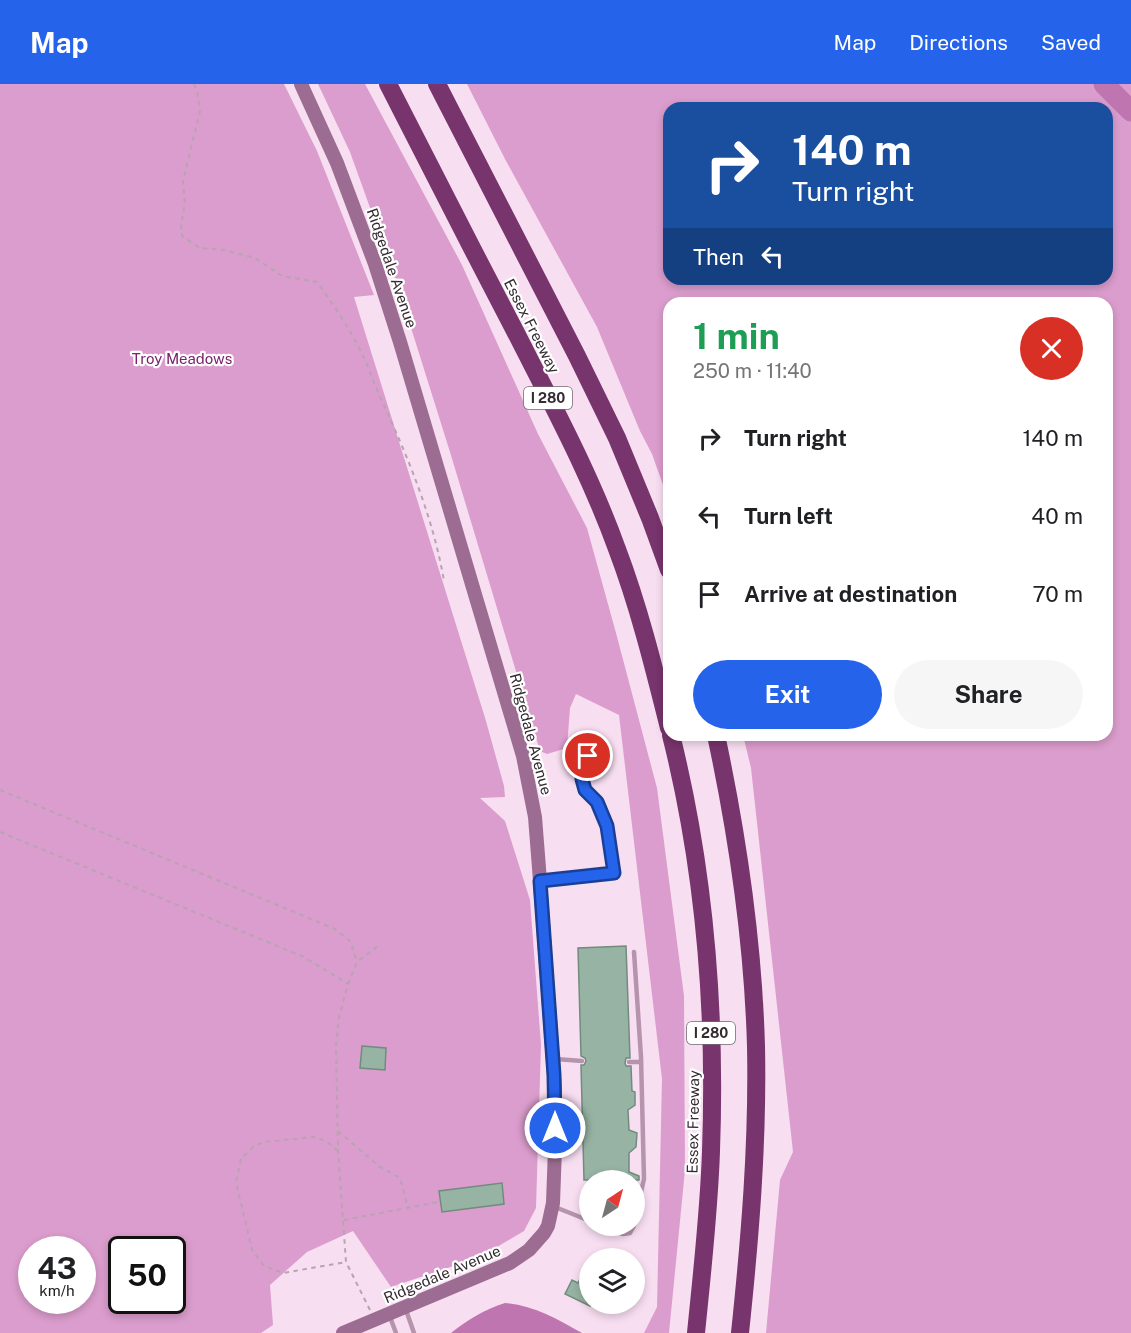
<!DOCTYPE html>
<meta charset="utf-8">
<style>
:root{--surface:#fff;--page:#f6f6f6;--text:#202124;--muted:#757577;--accent:#2563eb}
body{margin:0;font-family:"Public Sans",sans-serif;background:var(--page);color:var(--text);height:100vh;display:flex;flex-direction:column;font-size:22px;white-space:nowrap}
*{box-sizing:border-box;margin:0}
p{font-size:20px;color:var(--muted)}
.icon{flex:none;width:33px;height:33px;fill:none;stroke:currentColor;stroke-width:2;stroke-linecap:round;stroke-linejoin:round}
.map{position:relative;flex:1;overflow:hidden}
.sheet{position:absolute;left:663px;top:213px;width:450px;height:444px;display:flex;flex-direction:column;background:var(--surface);border-radius:18px;box-shadow:0 3px 9px #0003}
.sheet>*{flex:none}
.hud{position:absolute;left:663px;top:18px;width:450px;height:183px;border-radius:18px;box-shadow:0 3px 9px #0003;background:#1a4fa0;color:#fff;overflow:hidden}
.needle{width:39px;rotate:36deg}
.fabs{position:absolute;left:579px;top:1086px;display:grid;gap:12px}
.fabs a{display:grid;place-items:center;width:66px;height:66px;border-radius:50%;background:var(--surface);box-shadow:0 3px 9px #0003;font-size:30px}
.speed{position:absolute;left:18px;top:1152px;display:flex;gap:12px;font-size:30px;font-weight:700;text-align:center}
.speed>*{display:grid;place-content:center;width:78px;height:78px;border-radius:50%;background:var(--surface);box-shadow:0 3px 9px #0003;line-height:1}
.speed small{font-size:15px;font-weight:400}
.speed .limit{border:3px solid #111;border-radius:9px;background:#fff;color:#111}
.pin{position:absolute;display:grid;place-items:center;width:51px;height:51px;color:#fff;margin:-26px;border:3px solid #fff;border-radius:50%;box-shadow:0 2px 6px #0007}
.me{position:absolute;width:66px;margin:-33px;rotate:0deg;stroke-linejoin:round;filter:drop-shadow(0 0 4px #0008)}
.turn{display:flex;align-items:center;gap:21px;height:126px;padding:0 30px;font-size:27px}
.turn .icon{width:78px;height:78px;stroke-width:2.5}
.turn b{display:block;font-size:42px;line-height:51px}
.then{display:flex;align-items:center;height:57px;padding:0 30px;background:#0003;gap:12px;font-size:22px}
.round{display:grid;place-items:center;flex:none;width:63px;height:63px;border-radius:32px;background:var(--page)}
.headline{display:flex;align-items:center;justify-content:space-between;height:102px;padding:0 30px}
h1{font-size:36px;font-weight:700;line-height:45px;color:#1e9e55}
.action{display:flex;gap:12px;margin-top:auto;padding:12px 30px}
.action a{flex:1;height:69px;border-radius:36px;background:var(--accent);color:#fff;font-size:24px;font-weight:700;line-height:69px;text-align:center}
.action a+a{background:var(--page);color:var(--text)}
ul{padding:0;list-style:none}
li{display:flex;align-items:center;gap:18px;height:78px;padding:0 30px}
li div{flex:1}
li b{display:block;font-size:22px}
li em{font-style:normal}
header{display:flex;align-items:center;gap:36px;box-sizing:border-box;height:84px;padding:0 30px;background:var(--accent);color:#fff}
header strong{font-size:28px}
nav{display:flex;gap:33px;margin-inline-start:auto;font-size:21px}
.map>svg:first-child{display:block}
</style>
<header>
<strong>Map</strong>
<nav><a>Map</a><a>Directions</a><a>Saved</a></nav>
</header>
<div class="map">
<svg width="1131" height="1249" viewBox="0 0 1131 1249">
<rect width="100%" height="100%" fill="#f8def1"/>
<g fill="#db9dcd" fill-rule="evenodd">
<path d="M0 0H284L317 67 374 211 354 213 486 637 504 702 505 713 480 714 505 737 530 816 541 961 536 1124 524 1147 480 1173 391 1203 353 1147 307 1168 270 1201 273 1241 261 1249H0ZM32 1166H82V1216H32ZM122 1166H172V1216H122Z"/>
<polygon points="318,0 365,0 462,181 538,350 587,444 616,549 657,704 684,912 685,1086 669,1249 644,1249 657,1223 662,995 619,631 576,610 570,624 567,664 547,670 540,667 450,368 396,196 350,68"/>
<path d="M467 0H1131V1249H766L780 1096 793 1068 751 684 743 651H1107V219H669V418L652 370 640 347 597 243 505 75ZM669 24H1107V195H669Z"/>
</g>
<path fill="#bf76b0" d="M505 1219C533 1221 557 1235 582 1249H451C467 1236 485 1225 505 1219Z"/>
<g fill="none" stroke-linecap="round" stroke-linejoin="round">
<polyline stroke="#bf76b0" stroke-width="21" points="1104,0 1131,27"/>
</g>
<g fill="#97b3a3" stroke="#718c7e" stroke-width="1.5">
<polygon points="626,862 630,974 626,974 625,979 626,982 631,982 632,1007 635,1008 635,1021 628,1026 629,1046 637,1049 636,1063 629,1069 629,1088 639,1092 639,1096 584,1096 581,981 584,981 586,977 585,974 581,972 578,864"/>
<polygon points="362,962 386,964 385,986 360,984"/>
<polygon points="502,1099 504,1120 442,1128 439,1107"/>
<polygon points="590,1175 590,1222 565,1210 572,1196 578,1199"/>
</g>
<g fill="none" stroke-linecap="round" stroke-linejoin="round">
<g stroke="#b8a3b2" stroke-width="2" stroke-dasharray="4.5 4.5" stroke-linecap="butt">
<path d="M194 0 197 7 200 27 183 97 185 119 181 141 182 152 200 164 224 166 255 174 282 192 317 198C332 219 347 240 359 264 368 280 373 298 381 315 408 373 433 433 444 497"/>
<polyline points="0,706 335,845 350,857 357,878"/>
<polyline points="0,748 304,873 348,900"/>
<polyline points="338,1047 380,1083 400,1094 408,1124"/>
<polyline points="338,1067 326,1057 314,1053 264,1058 254,1062 241,1075 236,1098 252,1166 264,1182 283,1189 346,1178"/>
<polyline points="344,1136 438,1118"/>
<polyline points="370,1226 346,1178 338,1067 336,962 339,933 348,900 357,878 378,862"/>
</g>
<g stroke="#b694ae" stroke-width="4.5">
<polyline points="541,797 614,789 607,742 597,718 585,706 582,695 593,650"/>
<polyline points="634,868 641,973 644,1095 634,1138"/>
<polyline points="556,975 582,977"/>
<polyline points="629,978 641,978"/>
<polyline points="555,1123 590,1137"/>
<polyline points="600,1142 623,1150 630,1149 634,1142"/>
<polyline points="406,1226 414,1249"/>
<polyline points="390,1233 396,1249"/>
</g>
<polyline stroke="#9c6c92" stroke-width="14" points="301,0 337,79 375,180 400,258 523,672 535,733 539,784 555,1006 555,1064 553,1119 548,1142 544,1149 529,1166 510,1179 343,1249"/>
<g stroke="#78346c" stroke-width="18">
<path d="M388 0C430 82 472 165 515 247 551 318 590 390 617 465 639 523 654 584 669 644"/>
<polyline points="437,0 577,272 617,354 650,434 669,486"/>
<path d="M671 651C705 787 716 928 711 1067 709 1128 702 1189 696 1249"/>
<path d="M716 651C738 754 753 857 756 962 758 1058 750 1154 740 1249"/>
</g>
</g>
<g fill="none" stroke-linecap="round" stroke-linejoin="round">
<defs>
<polyline id="route" points="555,1044 554,991 540,797 614,789 607,742 597,718 585,706 582,695 588,672"/>
</defs>
<use href="#route" stroke="#184099" stroke-width="15"/>
<use href="#route" stroke="#2563eb" stroke-width="10"/>
</g>
<g text-anchor="middle" dominant-baseline="central" stroke-width="4.5" stroke-linejoin="round" paint-order="stroke">
<g fill="#fff" stroke="#716a6f" stroke-width="1.5">
<rect x="524" y="303" width="48" height="22" rx="4.5"/>
<rect x="687" y="938" width="48" height="22" rx="4.5"/>
</g>
<g font-size="14" font-weight="bold" fill="#342a31">
<text x="548" y="314">I 280</text>
<text x="711" y="949">I 280</text>
</g>
<g font-size="15" fill="#342a31" stroke="#fff">
<text transform="translate(392 184) rotate(71)">Ridgedale Avenue</text>
<text transform="translate(532 242) rotate(63)">Essex Freeway</text>
<text transform="translate(531 650) rotate(75)">Ridgedale Avenue</text>
<text transform="translate(693 1038) rotate(-89)">Essex Freeway</text>
<text transform="translate(442 1190) rotate(-23)">Ridgedale Avenue</text>
</g>
<g font-size="15" fill="#7a226d" stroke="#fff">
<text x="182" y="274">Troy Meadows</text>
</g>
</g>
</svg>
<div class="fabs">
<a><svg class="needle" viewBox="-14 -14 28 28"><path d="M0-13l5 13h-10z" fill="#e53935"/><path d="M0 13l5-13h-10z" fill="#757577"/></svg></a>
<a><svg class="icon" aria-label="layers" viewBox="0 0 24 24"><path d="M12 4l9 5-9 5-9-5zM3 14l9 5 9-5"/></svg></a>
</div>
<div class="speed"><div>43<small>km/h</small></div><div class="limit">50</div></div>
<div class="pin" style="left:588px;top:672px;background:#d93025"><svg class="icon" aria-label="arrive" viewBox="0 0 24 24"><path d="M6 21V4h12l-3 4 3 4H6"/></svg></div>
<svg class="me" style="left:555px;top:1044px" viewBox="-20 -20 40 40"><circle r="17" fill="#2563eb" stroke="#fff" stroke-width="3"/><path d="M0-11L8 9 0 5-8 9z" fill="#fff"/></svg>
<div class="hud">
<div class="turn"><svg class="icon" aria-label="right" viewBox="0 0 24 24"><path d="M7 20v-9h11M14 6l5 5-5 5"/></svg><div><b>140 m</b>Turn right</div></div>
<div class="then">Then<svg class="icon" aria-label="left" viewBox="0 0 24 24"><path d="M17 20v-9H6M10 6l-5 5 5 5"/></svg></div>
</div>
<section class="sheet">
<div class="headline"><div><h1>1 min</h1><p>250 m · 11:40</p></div><a class="round" style="background:#d93025;color:#fff"><svg class="icon" aria-label="close" viewBox="0 0 24 24"><path d="M6 6l12 12M18 6L6 18"/></svg></a></div>
<ul>
<li><svg class="icon" aria-label="right" viewBox="0 0 24 24"><path d="M7 20v-9h11M14 6l5 5-5 5"/></svg><div><b>Turn right</b></div><em>140 m</em></li>
<li><svg class="icon" aria-label="left" viewBox="0 0 24 24"><path d="M17 20v-9H6M10 6l-5 5 5 5"/></svg><div><b>Turn left</b></div><em>40 m</em></li>
<li><svg class="icon" aria-label="arrive" viewBox="0 0 24 24"><path d="M6 21V4h12l-3 4 3 4H6"/></svg><div><b>Arrive at destination</b></div><em>70 m</em></li>
</ul>
<div class="action"><a>Exit</a><a>Share</a></div>
</section>
</div>
